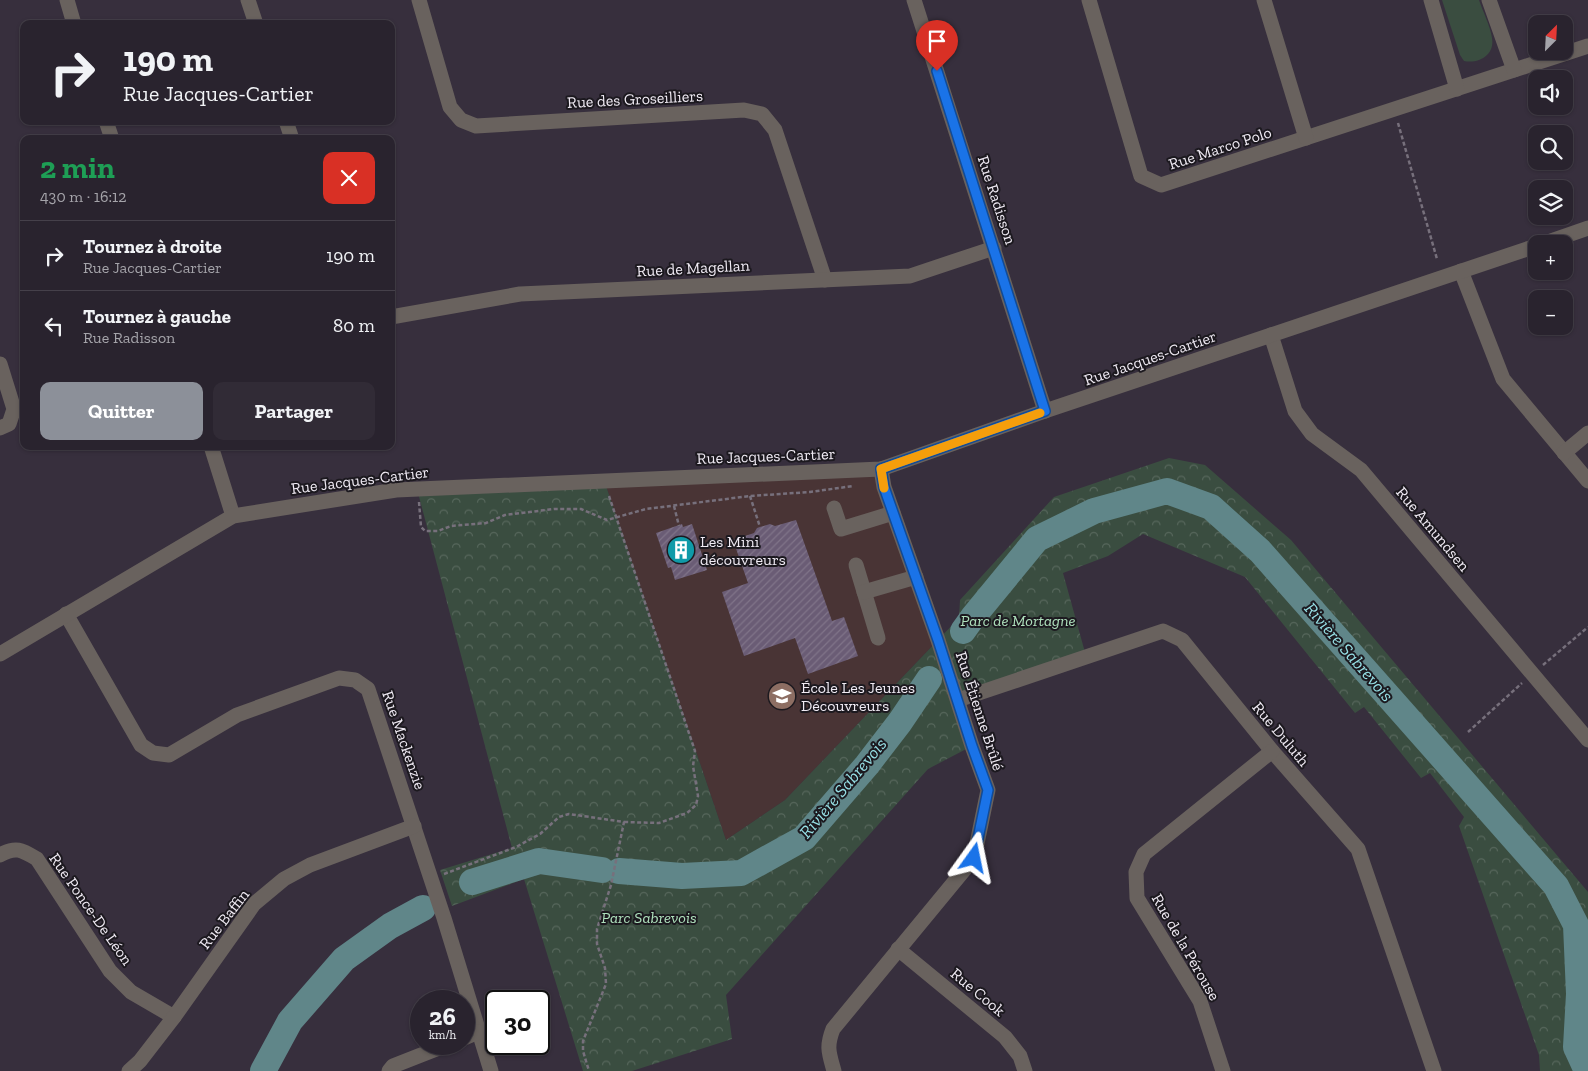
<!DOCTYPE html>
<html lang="fr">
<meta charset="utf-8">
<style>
:root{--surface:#29232e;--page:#312b36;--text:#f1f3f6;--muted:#a5a4aa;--line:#45404a;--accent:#8c9099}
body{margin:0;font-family:"Zilla Slab",serif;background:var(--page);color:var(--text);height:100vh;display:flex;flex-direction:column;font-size:19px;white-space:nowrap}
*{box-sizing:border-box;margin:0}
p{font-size:16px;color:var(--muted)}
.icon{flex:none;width:28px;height:28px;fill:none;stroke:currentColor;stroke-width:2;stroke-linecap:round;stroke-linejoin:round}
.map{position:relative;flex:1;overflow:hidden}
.details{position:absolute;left:20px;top:135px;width:375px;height:315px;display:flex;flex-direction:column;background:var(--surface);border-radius:10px;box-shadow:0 1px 4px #0004,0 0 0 1px var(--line)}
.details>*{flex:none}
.guide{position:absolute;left:20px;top:20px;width:375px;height:105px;border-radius:10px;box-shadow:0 1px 4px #0004,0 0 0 1px var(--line);background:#29232e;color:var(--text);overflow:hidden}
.needle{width:32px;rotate:24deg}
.buttons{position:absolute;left:1528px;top:15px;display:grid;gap:10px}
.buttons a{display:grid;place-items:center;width:45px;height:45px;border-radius:10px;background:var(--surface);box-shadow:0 1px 4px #0004,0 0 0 1px var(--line);font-size:25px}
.speed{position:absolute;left:410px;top:990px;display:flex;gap:10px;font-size:25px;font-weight:700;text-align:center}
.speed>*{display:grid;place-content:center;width:65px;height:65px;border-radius:50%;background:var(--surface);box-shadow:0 1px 4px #0004,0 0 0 1px var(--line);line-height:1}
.speed small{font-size:12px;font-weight:400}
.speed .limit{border:2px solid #111;border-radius:8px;background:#fff;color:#111}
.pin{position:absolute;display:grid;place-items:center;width:42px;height:42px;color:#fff;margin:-51px -21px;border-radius:50% 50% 50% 0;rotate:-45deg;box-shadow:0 0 5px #0007}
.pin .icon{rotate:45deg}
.me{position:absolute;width:55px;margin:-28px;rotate:12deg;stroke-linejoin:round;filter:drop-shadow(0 0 4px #0008)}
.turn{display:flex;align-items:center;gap:18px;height:105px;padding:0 20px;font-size:22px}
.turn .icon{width:65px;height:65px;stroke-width:2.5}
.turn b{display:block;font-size:35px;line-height:42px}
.round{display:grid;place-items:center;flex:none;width:52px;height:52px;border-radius:10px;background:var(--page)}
.summary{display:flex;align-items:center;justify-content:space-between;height:85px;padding:0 20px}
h1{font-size:30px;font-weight:800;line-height:38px;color:#1e9e55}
.action{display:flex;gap:10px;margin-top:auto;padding:10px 20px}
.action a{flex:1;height:58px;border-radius:10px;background:var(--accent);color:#fff;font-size:20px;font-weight:800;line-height:58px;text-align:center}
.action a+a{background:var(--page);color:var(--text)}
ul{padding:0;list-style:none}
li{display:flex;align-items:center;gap:15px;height:70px;padding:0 20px;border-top:1px solid var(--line)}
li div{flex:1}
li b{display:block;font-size:19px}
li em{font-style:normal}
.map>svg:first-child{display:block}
</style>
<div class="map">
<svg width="1588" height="1071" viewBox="0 0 1588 1071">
<defs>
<pattern id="park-crowns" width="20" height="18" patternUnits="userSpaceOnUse" patternTransform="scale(1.25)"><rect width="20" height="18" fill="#3a4d40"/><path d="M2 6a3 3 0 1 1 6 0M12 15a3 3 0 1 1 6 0" fill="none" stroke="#57675c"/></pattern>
<pattern id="building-hatch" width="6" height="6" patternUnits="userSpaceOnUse" patternTransform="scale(1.25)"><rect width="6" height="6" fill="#6a5c75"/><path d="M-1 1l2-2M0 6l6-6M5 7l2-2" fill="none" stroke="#807489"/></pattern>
</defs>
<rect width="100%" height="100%" fill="#372f3d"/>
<polygon fill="#493435" points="881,469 938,640 785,800 726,840 604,480"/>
<path fill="#3a4d40" d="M1442 0H1479C1483 12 1490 25 1492 38 1495 55 1479 64 1464 61L1460 55Z"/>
<polygon fill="url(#park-crowns)" points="1169,458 1205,465 1291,540 1588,892 1588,1071 1540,1071 1539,1055 1459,826 1464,817 1430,773 1421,778 1364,707 1355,713 1245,577 1143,534 1108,556 1063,573 1086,656 958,700 972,746 928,769 726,995 732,1039 632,1071 583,1071 524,879 452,906 440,870 512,848 417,489 604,480 726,840 785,800 938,640 959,618 960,600 1054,497"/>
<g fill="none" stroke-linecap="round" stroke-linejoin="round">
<g stroke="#608689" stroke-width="26">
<polyline points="963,631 973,617 1037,539 1094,511 1167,491 1211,507 1260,551 1556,886 1576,925 1579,994 1576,1047 1587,1071"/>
<polyline points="619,871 682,876 741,873 804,838 867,765 900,722 929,679"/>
<polyline points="472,882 539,861 602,870"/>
<polyline points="263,1071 290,1021 344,959 390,926 423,908"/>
</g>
</g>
<g fill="url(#building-hatch)">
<polygon points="796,520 832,621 844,617 858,656 808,674 795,638 744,656 722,592 748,583 733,540 754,533 757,528 770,524 775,526"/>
<polygon points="682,524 683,527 692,524 707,570 675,580 671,567 668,568 656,533"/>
</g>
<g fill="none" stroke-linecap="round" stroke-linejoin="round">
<g stroke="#77707c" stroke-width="2.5" stroke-dasharray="4 2.5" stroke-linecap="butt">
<polyline points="1398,123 1437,259"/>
<polyline points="609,496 695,751 693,766 698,796 696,805 687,813 659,823 624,822"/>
<polyline points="750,496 760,527"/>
<polyline points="419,502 421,527 425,531 438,531 451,526 486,523 505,515 554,509 581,509 607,520 646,509 750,496 810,492 853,486"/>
<polyline points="674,506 679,526"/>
<polyline points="1543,665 1588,627"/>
<polyline points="1468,732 1522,683"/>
<polyline points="444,874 516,847 540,834 559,817 569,814 624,822 611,885 597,929 597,944 605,968 606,984 583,1041 583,1051 589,1071"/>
</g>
<g stroke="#69625e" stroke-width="15">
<polyline points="67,0 74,24"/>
<polyline points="248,0 256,24"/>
<polyline points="419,0 450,107 461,120 476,126 744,110 762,114 775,130 825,280"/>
<polyline points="914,0 1045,411"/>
<polyline points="1089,0 1141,176 1161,185 1588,46"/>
<polyline points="1264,0 1306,138"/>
<polyline points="1431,0 1457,89"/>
<polyline points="1489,0 1514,70"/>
<polyline points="106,121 112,139"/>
<polyline points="286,121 292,139"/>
<polyline points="1542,244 1588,228"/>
<polyline points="1461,271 1503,379 1588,481"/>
<polyline points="391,317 520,294 910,276 994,248"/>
<polyline points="1271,335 1295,411 1312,434 1361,470 1588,740"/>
<polyline points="0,364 14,409 9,424 0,428"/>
<polyline points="211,446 233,516"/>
<polyline points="1564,453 1588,433"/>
<polyline points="834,508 841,529 893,513"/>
<polyline points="856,565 878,638"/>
<polyline points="864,592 916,577"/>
<polyline points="66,614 141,745 153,753 169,755 237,715 339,678 355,680 368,689 444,918 491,1071"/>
<polyline points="0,654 233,516 396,490 881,469 1045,411 1536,246"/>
<polyline points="958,700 1163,631 1182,640 1272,751 1358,849 1434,1071"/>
<path d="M0 855C16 846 22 850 37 859L110 971 131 992 174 1017"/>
<polyline points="898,949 1005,1037 1020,1056 1025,1071"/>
<polyline points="464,1038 478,1032"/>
<polyline points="129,1071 140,1061 174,1017 254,904 284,879 310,865 414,826"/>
<polyline points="389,1071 393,1066 449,1044"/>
<path d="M834 1071C829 1053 826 1047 833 1029L974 858 988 790 972 746 938 640 884 487 881 469"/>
<polyline points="1223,1071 1200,1001 1137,898 1136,872 1144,854 1272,751"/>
</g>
</g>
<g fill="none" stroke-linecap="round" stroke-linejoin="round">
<defs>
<polyline id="route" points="937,71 1045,411 881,469 884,487 938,640 972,746 988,790 974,858"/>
</defs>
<use href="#route" stroke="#114b97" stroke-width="12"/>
<use href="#route" stroke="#1a73e8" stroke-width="9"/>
<polyline stroke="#f59e0b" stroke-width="9" points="884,488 881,469 1040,413"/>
</g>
<defs>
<symbol id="building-disc" viewBox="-11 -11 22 22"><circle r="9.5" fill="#0f9aa8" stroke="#1c191f"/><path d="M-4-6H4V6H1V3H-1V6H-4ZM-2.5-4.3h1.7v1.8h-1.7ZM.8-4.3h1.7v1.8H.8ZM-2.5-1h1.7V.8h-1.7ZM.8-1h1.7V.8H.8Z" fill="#fff"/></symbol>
<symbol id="school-disc" viewBox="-11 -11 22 22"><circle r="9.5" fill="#8d6e63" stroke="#1c191f"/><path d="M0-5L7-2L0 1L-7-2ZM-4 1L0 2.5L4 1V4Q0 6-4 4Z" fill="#fff"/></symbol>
</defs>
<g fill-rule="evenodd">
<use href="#building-disc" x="665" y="534" width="32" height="32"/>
<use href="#school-disc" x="766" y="680" width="32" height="32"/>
</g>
<g text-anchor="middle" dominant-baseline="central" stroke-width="4" stroke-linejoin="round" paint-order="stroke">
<g font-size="16" fill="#f0ebf4" stroke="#1c191f">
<text transform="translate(635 99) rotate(-3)">Rue des Groseilliers</text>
<text transform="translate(1220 148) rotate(-18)">Rue Marco Polo</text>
<text transform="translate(997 200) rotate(72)">Rue Radisson</text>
<text transform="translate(693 268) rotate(-3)">Rue de Magellan</text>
<text transform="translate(1150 358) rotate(-19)">Rue Jacques-Cartier</text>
<text transform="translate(766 456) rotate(-2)">Rue Jacques-Cartier</text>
<text transform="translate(360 480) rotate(-7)">Rue Jacques-Cartier</text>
<text transform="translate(1433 529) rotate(50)">Rue Amundsen</text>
<text transform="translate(980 711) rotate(72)">Rue Étienne Brûlé</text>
<text transform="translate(1281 734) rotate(50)">Rue Duluth</text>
<text transform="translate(404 740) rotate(71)">Rue Mackenzie</text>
<text transform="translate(91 909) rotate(55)">Rue Ponce-De Léon</text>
<text transform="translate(224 919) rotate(-52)">Rue Baffin</text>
<text transform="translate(1186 947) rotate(60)">Rue de la Pérouse</text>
<text transform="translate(978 992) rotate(40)">Rue Cook</text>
</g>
<g font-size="16" fill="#f0ebf4" stroke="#1c191f" text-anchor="start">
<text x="700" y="541">Les Mini<tspan x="700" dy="18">découvreurs</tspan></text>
<text x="801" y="687">École Les Jeunes<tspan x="801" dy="18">Découvreurs</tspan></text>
</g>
<g font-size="16" font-style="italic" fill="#afe1bd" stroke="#1c191f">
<text x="1018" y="620">Parc de Mortagne</text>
<text x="649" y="917">Parc Sabrevois</text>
</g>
<g font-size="18" font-style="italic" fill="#96dfe5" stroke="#1c191f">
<text transform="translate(1349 652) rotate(49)">Rivière Sabrevois</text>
<text transform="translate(843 788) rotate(-50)">Rivière Sabrevois</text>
</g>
</g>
</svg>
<div class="buttons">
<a><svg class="needle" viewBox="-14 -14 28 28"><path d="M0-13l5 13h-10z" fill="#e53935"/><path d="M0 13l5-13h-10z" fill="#a5a4aa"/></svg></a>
<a><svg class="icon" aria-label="sound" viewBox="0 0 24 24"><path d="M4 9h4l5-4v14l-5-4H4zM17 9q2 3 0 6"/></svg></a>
<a><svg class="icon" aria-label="search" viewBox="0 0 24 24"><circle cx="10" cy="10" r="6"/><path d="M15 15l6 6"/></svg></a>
<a><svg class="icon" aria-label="layers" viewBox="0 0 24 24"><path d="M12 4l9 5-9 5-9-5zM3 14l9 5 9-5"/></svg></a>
<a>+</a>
<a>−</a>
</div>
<div class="speed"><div>26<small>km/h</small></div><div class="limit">30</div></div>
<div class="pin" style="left:937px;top:71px;background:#d93025"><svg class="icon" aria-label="arrive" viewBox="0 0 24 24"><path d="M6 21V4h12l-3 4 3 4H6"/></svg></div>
<svg class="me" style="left:974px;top:858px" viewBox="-20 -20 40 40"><path d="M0-17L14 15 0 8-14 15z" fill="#1a73e8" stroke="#fff" stroke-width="4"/></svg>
<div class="guide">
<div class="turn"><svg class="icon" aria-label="right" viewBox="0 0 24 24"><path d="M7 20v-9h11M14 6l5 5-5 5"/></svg><div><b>190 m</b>Rue Jacques-Cartier</div></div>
</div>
<section class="details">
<div class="summary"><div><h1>2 min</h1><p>430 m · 16:12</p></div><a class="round" style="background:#d93025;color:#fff"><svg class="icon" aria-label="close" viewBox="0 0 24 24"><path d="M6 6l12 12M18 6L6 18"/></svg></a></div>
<ul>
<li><svg class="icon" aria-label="right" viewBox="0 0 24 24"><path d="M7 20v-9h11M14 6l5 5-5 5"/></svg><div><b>Tournez à droite</b><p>Rue Jacques-Cartier</p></div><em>190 m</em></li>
<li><svg class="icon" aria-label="left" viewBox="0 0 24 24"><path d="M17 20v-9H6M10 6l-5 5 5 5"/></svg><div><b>Tournez à gauche</b><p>Rue Radisson</p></div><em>80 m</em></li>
</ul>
<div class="action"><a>Quitter</a><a>Partager</a></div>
</section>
</div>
